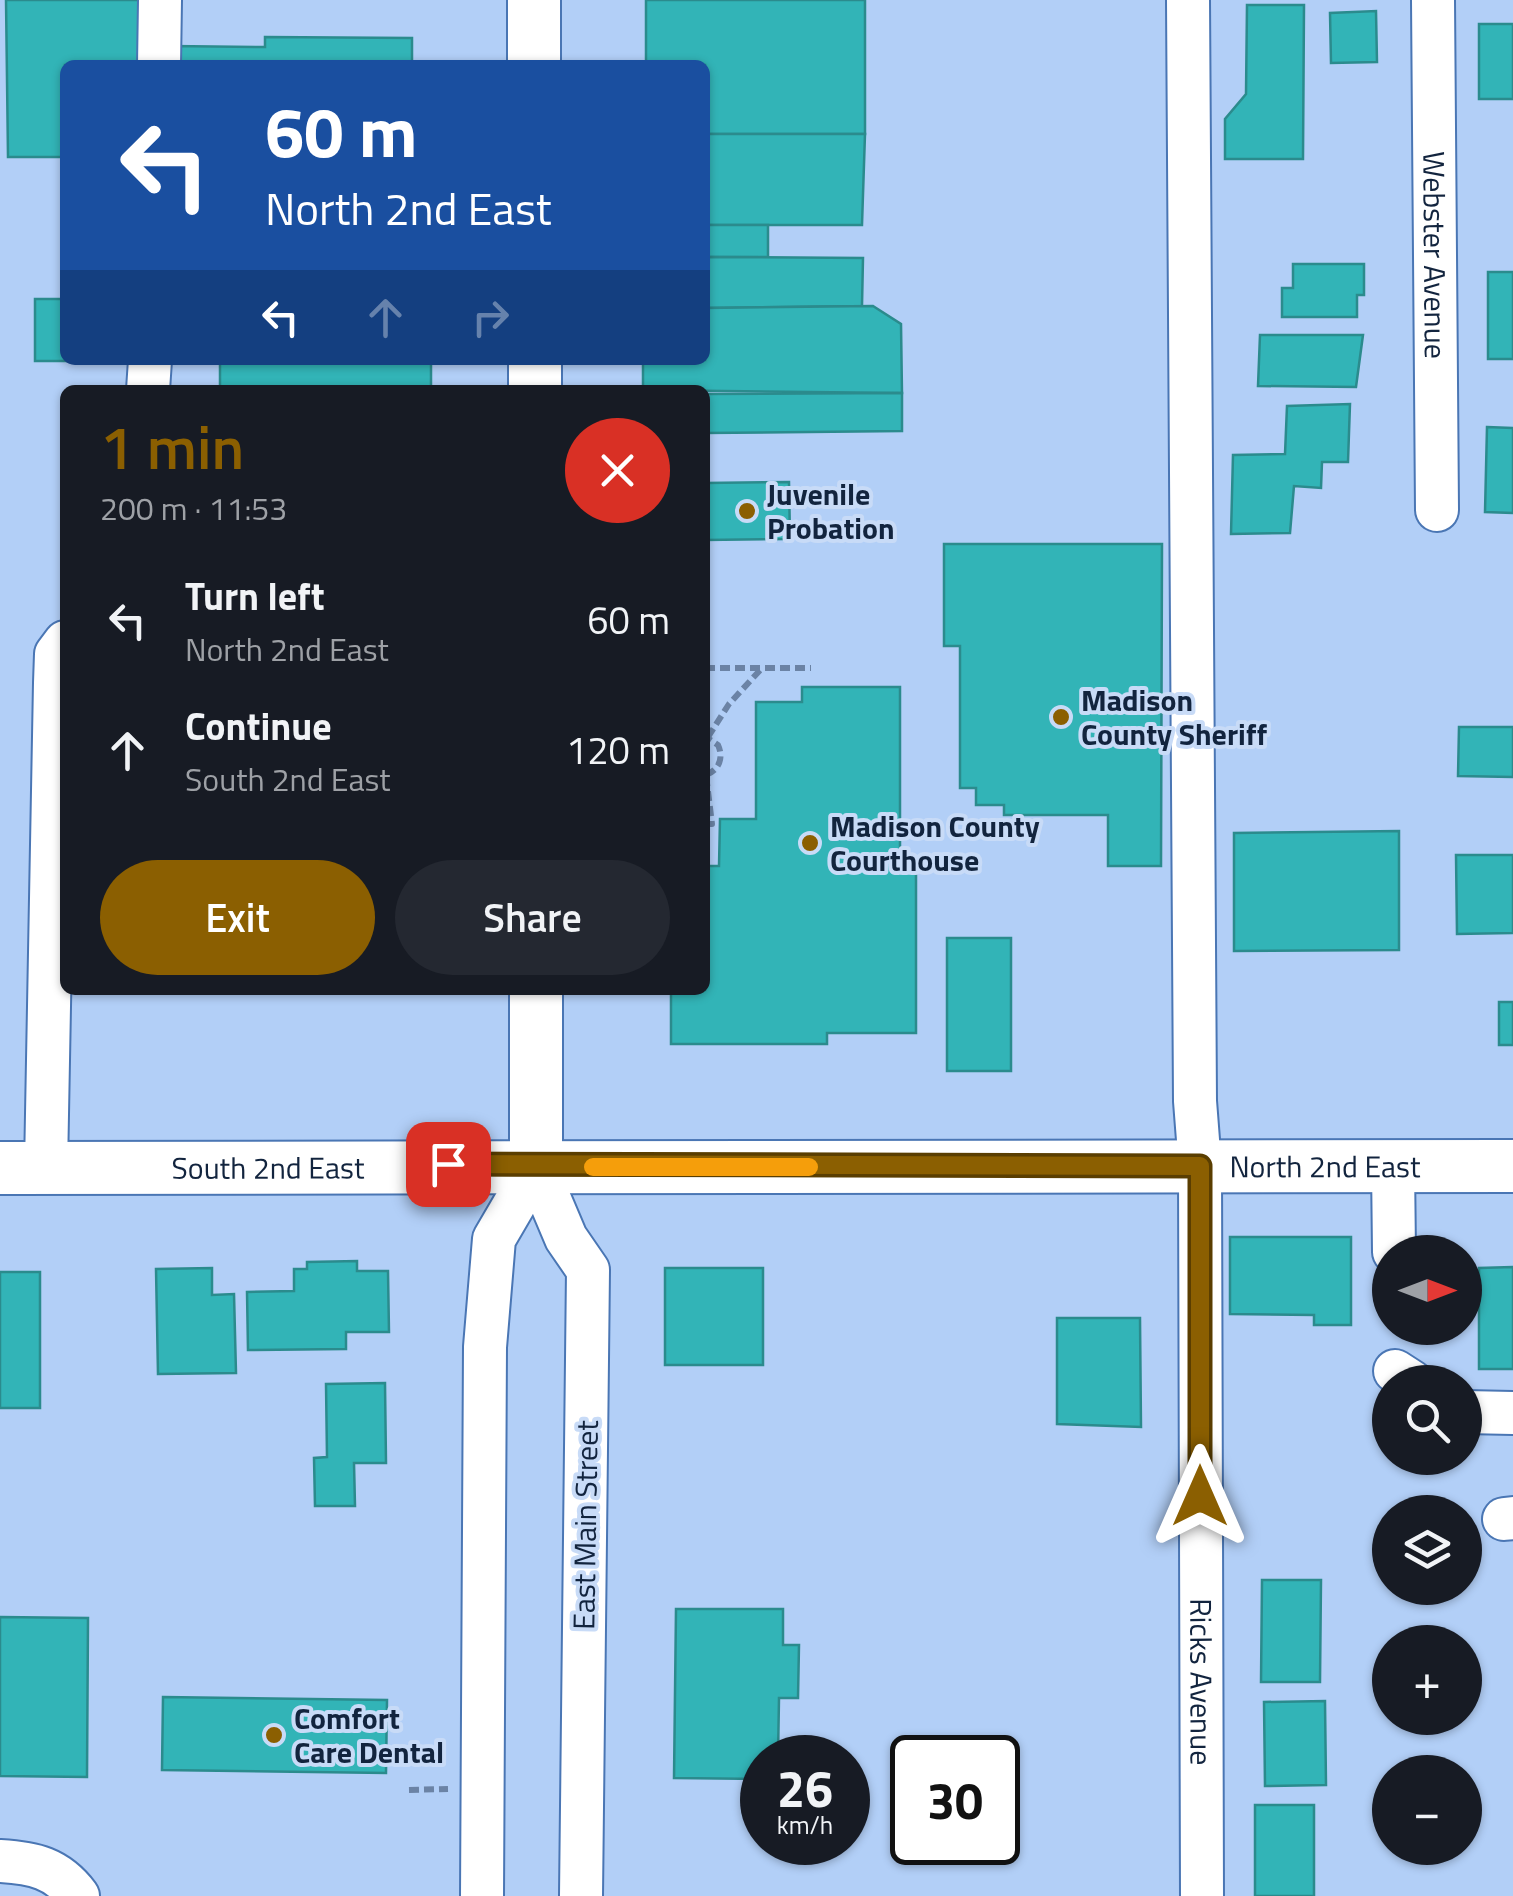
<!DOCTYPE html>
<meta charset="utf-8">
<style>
:root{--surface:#171b24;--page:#242831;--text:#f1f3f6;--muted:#9ea1a6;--accent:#8b5f01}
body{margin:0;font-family:"Titillium Web",sans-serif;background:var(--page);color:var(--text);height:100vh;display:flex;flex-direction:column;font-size:38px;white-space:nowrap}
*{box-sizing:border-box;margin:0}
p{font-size:32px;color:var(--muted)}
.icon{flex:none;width:55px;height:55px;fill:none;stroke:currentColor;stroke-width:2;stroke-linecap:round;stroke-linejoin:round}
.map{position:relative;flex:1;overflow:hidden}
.panel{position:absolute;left:60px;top:385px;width:650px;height:610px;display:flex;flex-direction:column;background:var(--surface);border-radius:15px;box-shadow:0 2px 8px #0004}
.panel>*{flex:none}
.banner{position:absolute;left:60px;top:60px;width:650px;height:305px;border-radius:15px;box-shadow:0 2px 8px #0004;background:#1a4fa0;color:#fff;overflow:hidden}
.needle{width:65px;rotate:90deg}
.fabs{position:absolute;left:1372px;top:1235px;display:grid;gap:20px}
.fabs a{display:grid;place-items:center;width:110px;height:110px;border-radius:50%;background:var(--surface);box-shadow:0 2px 8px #0004;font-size:50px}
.speed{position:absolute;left:740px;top:1735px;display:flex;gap:20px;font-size:50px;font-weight:700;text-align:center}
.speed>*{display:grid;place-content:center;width:130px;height:130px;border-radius:50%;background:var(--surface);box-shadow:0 2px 8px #0004;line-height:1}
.speed small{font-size:25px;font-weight:400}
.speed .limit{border:5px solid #111;border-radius:15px;background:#fff;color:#111}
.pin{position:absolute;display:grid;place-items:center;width:85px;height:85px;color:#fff;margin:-42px;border-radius:20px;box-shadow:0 5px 15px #0006}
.me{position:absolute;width:110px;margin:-55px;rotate:0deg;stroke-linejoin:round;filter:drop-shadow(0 0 8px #0008)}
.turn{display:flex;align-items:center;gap:35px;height:210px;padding:0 40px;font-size:45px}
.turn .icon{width:130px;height:130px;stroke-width:2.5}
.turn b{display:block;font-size:70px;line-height:85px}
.lanes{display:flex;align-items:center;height:95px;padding:0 40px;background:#0003;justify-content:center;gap:50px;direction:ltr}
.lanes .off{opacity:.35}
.round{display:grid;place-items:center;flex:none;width:105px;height:105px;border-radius:52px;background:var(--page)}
.overview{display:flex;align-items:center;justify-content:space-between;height:170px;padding:0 40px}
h1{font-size:60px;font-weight:600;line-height:75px;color:var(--accent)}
.action{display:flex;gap:20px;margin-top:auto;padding:20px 40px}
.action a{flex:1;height:115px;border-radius:60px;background:var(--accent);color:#fff;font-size:40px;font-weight:600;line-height:115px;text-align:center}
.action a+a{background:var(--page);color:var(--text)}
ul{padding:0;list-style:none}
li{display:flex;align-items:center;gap:30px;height:130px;padding:0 40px}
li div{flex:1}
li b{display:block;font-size:38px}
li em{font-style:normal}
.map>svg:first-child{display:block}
</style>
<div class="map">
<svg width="1513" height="1896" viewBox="0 0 1513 1896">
<rect width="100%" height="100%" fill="#b2cff7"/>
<g fill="#32b4b7" stroke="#2b8b8d" stroke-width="2.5">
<polygon points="6,0 140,0 141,65 65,65 65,157 8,157"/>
<polygon points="646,0 865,0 865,134 705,134 705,65 646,65"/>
<polygon points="1247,5 1304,5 1303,159 1225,159 1225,119 1246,94"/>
<polygon points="1376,11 1377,62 1331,63 1330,13"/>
<rect x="1479" y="24" width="34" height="75"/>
<polygon points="265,37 412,38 412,65 172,65 172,46 265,47"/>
<polygon points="705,134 865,134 862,225 705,225"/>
<rect x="705" y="225" width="63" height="32"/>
<polygon points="705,257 863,258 862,306 705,308"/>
<polygon points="1293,264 1364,264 1364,295 1357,295 1357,317 1282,317 1282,288 1293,288"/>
<rect x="1488" y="272" width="25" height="87"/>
<polygon points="35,299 65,299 65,360 98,361 35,361"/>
<polygon points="873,306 901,324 902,393 643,390 643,360 705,360 705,308"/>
<polygon points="1260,335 1363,335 1356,387 1258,386"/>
<rect x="220" y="360" width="211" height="30"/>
<polygon points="902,393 902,431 705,433 705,394"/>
<polygon points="1350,404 1348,462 1322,462 1321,488 1294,486 1290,533 1231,534 1233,455 1285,454 1287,406"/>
<polygon points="1487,427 1513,428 1513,513 1485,512"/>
<polygon points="789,482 790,539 705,540 705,483"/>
<polygon points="944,544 1162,544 1161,866 1108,866 1108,815 1004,815 1004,805 976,805 976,788 960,788 960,646 944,646"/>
<polygon points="802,687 900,687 900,870 916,870 916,1033 827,1033 827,1044 671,1044 671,990 705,990 705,866 719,866 720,819 756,819 756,702 802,702"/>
<polygon points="1459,727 1513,727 1513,777 1458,776"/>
<polygon points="1399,831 1399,950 1234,951 1234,833"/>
<polygon points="1456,855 1513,855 1513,933 1457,934"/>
<rect x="947" y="938" width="64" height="133"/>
<rect x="1499" y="1002" width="14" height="43"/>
<polygon points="1230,1237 1351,1237 1351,1325 1314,1325 1314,1315 1230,1314"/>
<polygon points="357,1261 357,1271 388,1271 389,1332 346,1332 346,1349 248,1350 247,1292 294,1291 294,1269 307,1269 307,1262"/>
<polygon points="1513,1267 1513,1369 1479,1369 1479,1268"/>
<polygon points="212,1268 212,1295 234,1294 236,1373 158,1374 156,1269"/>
<rect x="665" y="1268" width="98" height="97"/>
<rect x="0" y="1272" width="40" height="136"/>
<polygon points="1057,1318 1140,1318 1141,1427 1057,1424"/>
<polygon points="385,1383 386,1463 354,1463 355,1506 315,1506 314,1458 327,1457 326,1384"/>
<polygon points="1262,1580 1321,1580 1320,1682 1261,1682"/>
<polygon points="676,1609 783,1609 783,1645 799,1645 798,1698 779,1698 778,1758 762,1758 762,1779 674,1778"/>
<polygon points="0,1617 88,1618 87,1777 0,1776"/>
<polygon points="163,1697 387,1700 386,1773 162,1770"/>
<polygon points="1325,1701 1326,1785 1265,1786 1264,1702"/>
<rect x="1255" y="1805" width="59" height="91"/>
</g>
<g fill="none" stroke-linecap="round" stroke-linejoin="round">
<defs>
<g id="minor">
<path id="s1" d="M1188 0 1195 1101 1200 1166 1202 1896"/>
<path id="s2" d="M1433 0 1437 510"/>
<polyline points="159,65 160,0"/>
<polyline points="148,390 150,360"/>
<polyline points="1393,1166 1394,1252"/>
<polyline points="536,1167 566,1238 588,1270 581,1896"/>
<polyline points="46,1168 55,683 56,654 65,642"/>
<polyline points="1395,1371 1412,1382"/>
<polyline points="1465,1412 1513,1413"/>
<polyline points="1504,1519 1513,1518"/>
<path d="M0 1861C34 1863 57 1868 78 1896"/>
<polyline points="482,1896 485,1347 494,1239 536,1167"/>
</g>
<g id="major">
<polyline points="534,0 534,65"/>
<polyline points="535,360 535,390"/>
<polyline points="536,990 536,1167"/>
<path id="s3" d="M0 1168 1513 1166"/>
</g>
</defs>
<use href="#minor" stroke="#4a76b4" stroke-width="46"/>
<use href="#major" stroke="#4a76b4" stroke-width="56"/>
<g stroke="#6b83a5" stroke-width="6" stroke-dasharray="10 5" stroke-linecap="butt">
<polyline points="705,668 811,668"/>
<polyline points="708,737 729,704 762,668"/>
<path d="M706 775C719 770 724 758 718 745L706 737"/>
<polyline points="705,824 712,824 706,775"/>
<polyline points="409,1790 448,1789"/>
</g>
<use href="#minor" stroke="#fff" stroke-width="42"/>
<use href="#major" stroke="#fff" stroke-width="52"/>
</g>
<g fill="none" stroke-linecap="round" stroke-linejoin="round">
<defs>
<polyline id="route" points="448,1164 1200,1166 1200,1496"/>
</defs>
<use href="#route" stroke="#5a3e01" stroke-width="25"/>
<use href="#route" stroke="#8b5f01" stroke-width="18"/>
<polyline stroke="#f59e0b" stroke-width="18" points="593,1167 809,1167"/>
</g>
<g fill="#8b5f01" stroke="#c8dbf7" stroke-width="4">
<circle cx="747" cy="511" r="10"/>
<circle cx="1061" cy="717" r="10"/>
<circle cx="810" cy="843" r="10"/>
<circle cx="274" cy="1735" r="10"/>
</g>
<g text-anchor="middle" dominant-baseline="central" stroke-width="8" stroke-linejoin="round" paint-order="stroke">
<g font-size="30" fill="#12243e" stroke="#c8dbf7">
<text stroke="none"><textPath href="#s2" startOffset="255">Webster Avenue</textPath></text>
<text stroke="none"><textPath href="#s3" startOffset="268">South 2nd East</textPath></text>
<text stroke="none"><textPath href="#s3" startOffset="1325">North 2nd East</textPath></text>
<text transform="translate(585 1525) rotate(-89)">East Main Street</text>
<text stroke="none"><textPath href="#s1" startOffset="1682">Ricks Avenue</textPath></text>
</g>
<g font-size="30" font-weight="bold" fill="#12243e" stroke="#c8dbf7" text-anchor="start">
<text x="767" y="494">Juvenile<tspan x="767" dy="34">Probation</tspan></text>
<text x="1081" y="700">Madison<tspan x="1081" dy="34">County Sheriff</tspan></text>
<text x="830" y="826">Madison County<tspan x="830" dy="34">Courthouse</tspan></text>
<text x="294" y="1718">Comfort<tspan x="294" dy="34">Care Dental</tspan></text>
</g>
</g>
</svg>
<div class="fabs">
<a><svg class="needle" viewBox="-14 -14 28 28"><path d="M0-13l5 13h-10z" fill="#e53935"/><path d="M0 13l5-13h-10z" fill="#9ea1a6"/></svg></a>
<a><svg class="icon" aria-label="search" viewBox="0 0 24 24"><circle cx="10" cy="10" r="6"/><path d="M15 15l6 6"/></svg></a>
<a><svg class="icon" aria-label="layers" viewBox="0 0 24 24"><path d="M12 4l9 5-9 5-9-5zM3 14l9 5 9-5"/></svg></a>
<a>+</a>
<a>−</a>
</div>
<div class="speed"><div>26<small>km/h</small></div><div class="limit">30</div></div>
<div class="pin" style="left:448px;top:1164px;background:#d93025"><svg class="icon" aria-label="arrive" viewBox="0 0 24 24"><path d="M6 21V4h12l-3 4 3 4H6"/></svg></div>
<svg class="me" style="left:1200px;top:1496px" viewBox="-20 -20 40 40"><path d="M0-17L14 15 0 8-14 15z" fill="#8b5f01" stroke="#fff" stroke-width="4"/></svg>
<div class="banner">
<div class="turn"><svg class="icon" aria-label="left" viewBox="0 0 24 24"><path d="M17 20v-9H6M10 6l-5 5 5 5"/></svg><div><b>60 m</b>North 2nd East</div></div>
<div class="lanes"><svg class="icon" aria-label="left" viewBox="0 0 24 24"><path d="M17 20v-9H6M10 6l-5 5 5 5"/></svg><svg class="icon off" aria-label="ahead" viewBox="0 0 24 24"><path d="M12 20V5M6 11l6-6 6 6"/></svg><svg class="icon off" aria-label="right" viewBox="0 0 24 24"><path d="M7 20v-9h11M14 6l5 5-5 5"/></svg></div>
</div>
<section class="panel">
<div class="overview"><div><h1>1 min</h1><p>200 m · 11:53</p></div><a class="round" style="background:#d93025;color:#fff"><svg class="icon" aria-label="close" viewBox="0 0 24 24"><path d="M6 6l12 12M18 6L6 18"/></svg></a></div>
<ul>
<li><svg class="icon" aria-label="left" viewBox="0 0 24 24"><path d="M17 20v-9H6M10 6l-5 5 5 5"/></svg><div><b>Turn left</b><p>North 2nd East</p></div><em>60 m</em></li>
<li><svg class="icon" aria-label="ahead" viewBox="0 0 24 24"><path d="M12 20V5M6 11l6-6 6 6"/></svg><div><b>Continue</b><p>South 2nd East</p></div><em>120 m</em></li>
</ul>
<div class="action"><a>Exit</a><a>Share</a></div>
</section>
</div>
